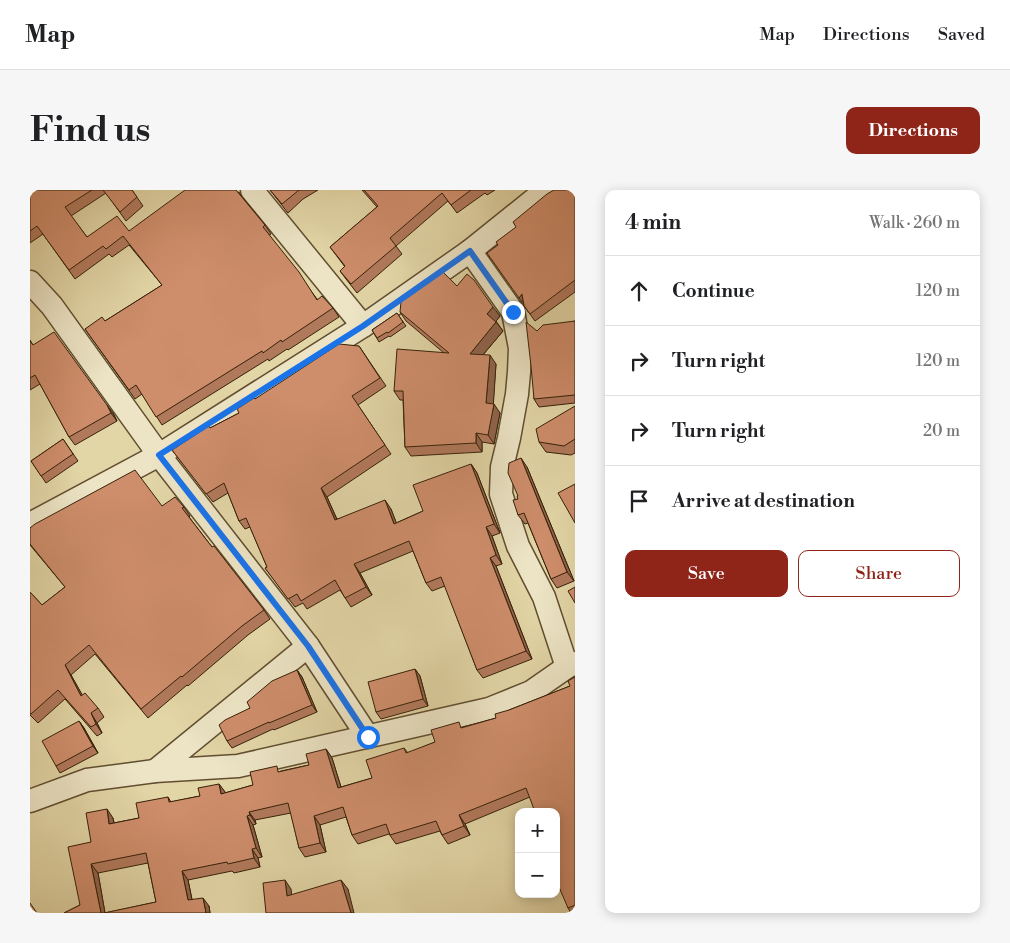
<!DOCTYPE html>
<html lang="en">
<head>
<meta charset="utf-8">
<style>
	:root { --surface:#fff; --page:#f6f6f6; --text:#202124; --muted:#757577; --line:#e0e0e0; --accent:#8f2418 }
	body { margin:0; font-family:"Libre Bodoni",serif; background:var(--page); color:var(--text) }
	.controls { position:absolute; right:15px; bottom:15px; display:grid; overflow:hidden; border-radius:10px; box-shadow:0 2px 12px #0003 }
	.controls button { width:45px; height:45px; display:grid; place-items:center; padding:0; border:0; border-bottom:1px solid var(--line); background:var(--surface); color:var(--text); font:25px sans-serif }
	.stop { position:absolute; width:15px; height:15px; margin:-11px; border:4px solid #1a73e8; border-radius:50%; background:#fff }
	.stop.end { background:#1a73e8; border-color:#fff; box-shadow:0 1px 5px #0008 }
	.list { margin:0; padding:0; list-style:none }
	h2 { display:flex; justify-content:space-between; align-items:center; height:65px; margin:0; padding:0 20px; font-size:21px }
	h2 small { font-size:16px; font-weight:400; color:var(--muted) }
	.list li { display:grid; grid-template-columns:32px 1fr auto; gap:15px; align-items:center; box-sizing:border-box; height:70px; padding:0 20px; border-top:1px solid var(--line) }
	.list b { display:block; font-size:19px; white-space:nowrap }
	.list em { font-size:16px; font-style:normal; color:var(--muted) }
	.actions { display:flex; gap:10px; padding:15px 20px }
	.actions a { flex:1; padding:11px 0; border:1px solid var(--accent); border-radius:10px; text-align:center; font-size:18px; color:var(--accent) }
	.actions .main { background:var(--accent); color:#fff }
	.icon { flex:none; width:28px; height:28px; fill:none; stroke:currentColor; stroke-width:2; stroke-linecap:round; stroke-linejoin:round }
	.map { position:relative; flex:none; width:545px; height:723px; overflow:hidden; border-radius:10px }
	header { display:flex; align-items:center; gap:30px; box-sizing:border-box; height:70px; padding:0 25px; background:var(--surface); border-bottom:1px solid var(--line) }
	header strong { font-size:24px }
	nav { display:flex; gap:28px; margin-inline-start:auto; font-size:18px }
	.intro { display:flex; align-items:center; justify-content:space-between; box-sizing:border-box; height:120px; padding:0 30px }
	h1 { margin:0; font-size:35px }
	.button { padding:12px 22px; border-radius:10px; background:var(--accent); color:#fff; font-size:18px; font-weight:700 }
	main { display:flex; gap:30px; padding:0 30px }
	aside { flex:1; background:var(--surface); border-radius:10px; box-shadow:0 2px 12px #0003 }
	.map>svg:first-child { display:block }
</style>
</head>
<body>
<header>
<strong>Map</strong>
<nav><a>Map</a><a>Directions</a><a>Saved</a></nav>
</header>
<div class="intro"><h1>Find us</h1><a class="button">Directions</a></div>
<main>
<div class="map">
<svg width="545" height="723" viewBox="0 0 545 723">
	<rect width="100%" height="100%" fill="#e2d5a6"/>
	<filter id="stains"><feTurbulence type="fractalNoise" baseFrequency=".004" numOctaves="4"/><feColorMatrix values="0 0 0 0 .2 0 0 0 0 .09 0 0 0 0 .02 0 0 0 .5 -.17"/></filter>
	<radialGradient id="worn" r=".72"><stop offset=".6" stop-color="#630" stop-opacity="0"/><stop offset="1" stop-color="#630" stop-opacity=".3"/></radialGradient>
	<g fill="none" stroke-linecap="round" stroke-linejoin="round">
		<g stroke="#614e30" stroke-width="25">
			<g id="minor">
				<polyline points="222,0 333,136"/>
				<polyline points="440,61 483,122 490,158 489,182 487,204 479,248 472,277 471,304 488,356 514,407 537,477"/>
				<polyline points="0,92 22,116 129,265 278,456 338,547"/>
				<polyline points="0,334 129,265 333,136 440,61 516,0"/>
				<polyline points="125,581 278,456"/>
				<polyline points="0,611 57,590 125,581 208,576 459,519 501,502 537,477 545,473"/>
			</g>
		</g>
		<use href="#minor" stroke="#ece4c5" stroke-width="22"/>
	</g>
	<g fill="#b1795c" stroke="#362109" fill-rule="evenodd">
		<polygon points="0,0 102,0 113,16 96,31 76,3 41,26 57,47 99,41 209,2 211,6 235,35 241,44 239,45 287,109 303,118 309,127 258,160 257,159 239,171 238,169 132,235 112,204 105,209 55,139 75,131 132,95 99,55 82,67 79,64 45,89 13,44 0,53"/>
		<polygon points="240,0 288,0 273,9 258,23"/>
		<polygon points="332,0 465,0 457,5 455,3 427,23 418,11 366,56 372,64 327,103 316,89 310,81 315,77 300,57 347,17"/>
		<polygon points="545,0 545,102 505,131 494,116"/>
		<polygon points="427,96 470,126 466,131 473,141 453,165 466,174 463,214 470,223 464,254 452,252 452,262 381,266 375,257 373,210 370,210 364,201 414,163 376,131 370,122"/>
		<polygon points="367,123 376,136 360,147 359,146 349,152 342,140"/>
		<polygon points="545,131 545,213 509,217 504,209 507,141"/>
		<polygon points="0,150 3,155 83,223 87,231 45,255 39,247 10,194 0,200"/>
		<polygon points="329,156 356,196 328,215 361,264 297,307 307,329 361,319 366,333 393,321 441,274 447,283 470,343 462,346 472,374 466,376 502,469 453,488 447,480 415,396 402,401 396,393 383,361 330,383 342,405 321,417 310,400 277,419 273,413 265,417 235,378 237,377 220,337 215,339 209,331 198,303 183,312 142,260 180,238 209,223 225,209"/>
		<polygon points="545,216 545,263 541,265 516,262 509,252"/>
		<polygon points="33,249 48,271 16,293 1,271"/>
		<polygon points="497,277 544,391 527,398 521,389 498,333 495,334 488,325 488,306"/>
		<polygon points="132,316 154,317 160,326 159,327 182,357 234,420 240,429 218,445 158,496 157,495 118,528 65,464 41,485 52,505 68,518 74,527 67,533 72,543 67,546 35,509 8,533 0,525 0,402 12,415 35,397 0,355 0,338"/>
		<polygon points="385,479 390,486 398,516 351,529 346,522"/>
		<polygon points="267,480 272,487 287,522 244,540 243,539 202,558 197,551 220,518"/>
		<path d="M 545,487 L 545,723 L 541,723 L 538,718 L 529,680 L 500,607 L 435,634 L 440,645 L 418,654 L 412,645 L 410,641 L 366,654 L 359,644 L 328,654 L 322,645 L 316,627 L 290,635 L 296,662 L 275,667 L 269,658 L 261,623 L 225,630 L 226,634 L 223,635 L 232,667 L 228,668 L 230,677 L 204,683 L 202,681 L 158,690 L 162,710 L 179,716 L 180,723 L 34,723 L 50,715 L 61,652 L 83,628 L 84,633 L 109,628 L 138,607 L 141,612 L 170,606 L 189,594 L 195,603 L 223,595 L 251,581 L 279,575 L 296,559 L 302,568 L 311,597 L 342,588 L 374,558 L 378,563 L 405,552 L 433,537 L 466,528 L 479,520 L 540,496 ZM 118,673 L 126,712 L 75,723 L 68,683 Z"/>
		<polygon points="49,531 54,538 68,563 30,583 26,576"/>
	</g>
	<g fill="#90634b" stroke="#362109">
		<polygon points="492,104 494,115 489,108"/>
		<polygon points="463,117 470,126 464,134 457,124"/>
		<polygon points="466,132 473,141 446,173 440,164"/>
		<polygon points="460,165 466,174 463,220 464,214 470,223 464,254 458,245 456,213"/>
		<polygon points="77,215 83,223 87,231 81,223"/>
		<polygon points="446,243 452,252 452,262 446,253"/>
		<polygon points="491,268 497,277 544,391 537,382"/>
		<polygon points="441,274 447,283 470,343 464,334"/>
		<polygon points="291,298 297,307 311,339 305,330"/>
		<polygon points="355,310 361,319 370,342 364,334"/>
		<polygon points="456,337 462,346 472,374 466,365"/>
		<polygon points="460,368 466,376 502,469 496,461"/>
		<polygon points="324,374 330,383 342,405 336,397"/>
		<polygon points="35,475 41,485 58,515 51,506"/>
		<polygon points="385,479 390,486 398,516 393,509"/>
		<polygon points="267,480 272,487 287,522 282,515"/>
		<polygon points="61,523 67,533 72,543 66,534"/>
		<polygon points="49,531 54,538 68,563 63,556"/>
		<polygon points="296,559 302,568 314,607 308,598"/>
		<polygon points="189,594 196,603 191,604"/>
		<polygon points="77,619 83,628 86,643 79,634"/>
		<polygon points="219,622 225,630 226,634 220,625"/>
		<polygon points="429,625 435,634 440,645 434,636"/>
		<polygon points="217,626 223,635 232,667 226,658"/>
		<polygon points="284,626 290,635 296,662 290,653"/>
		<polygon points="222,659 228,668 230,677 224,668"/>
		<polygon points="61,674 68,683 75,723 71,723"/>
		<polygon points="152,681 158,690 164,719 158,710"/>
		<polygon points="255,690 261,699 263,715 257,706"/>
		<polygon points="311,690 318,699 324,723 321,723"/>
		<polygon points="173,708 179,716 180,723 176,723"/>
	</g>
	<g fill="#ce8d6b" stroke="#362109">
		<polygon points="0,0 62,0 35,17 57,47 87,26 99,41 155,0 206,0 235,35 233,37 269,82 287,110 292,106 303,118 252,152 251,150 233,163 232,161 126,227 106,195 99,200 55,139 72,127 75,131 132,95 93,46 76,59 73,56 39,80 7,36 0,41"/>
		<polygon points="73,0 102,0 107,7 90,22"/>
		<polygon points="240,0 269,0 252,14"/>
		<polygon points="334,0 441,0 421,15 412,3 360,48 366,56 321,94 310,81 315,76 300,57 348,16"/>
		<polygon points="524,0 545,0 545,90 500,124 494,116 492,104 489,108 457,63 468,55 466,52 486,37 483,32 517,4"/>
		<polygon points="413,82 427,96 437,84 444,90 463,117 457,124 466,132 440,164 460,165 456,213 464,214 458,245 446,243 446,253 375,257 373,201 364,201 367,159 419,163 370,122 371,112"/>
		<polygon points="367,123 373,132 358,143 357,142 347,148 342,140"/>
		<polygon points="545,131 545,205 504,209 501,176 496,132 507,141 513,135"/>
		<polygon points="24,142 77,215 81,223 39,247 5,185 0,188 0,151 3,155"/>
		<polygon points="309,154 329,156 350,188 322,206 355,255 291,298 305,330 355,310 364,334 393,321 383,295 441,274 464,334 456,337 466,365 460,368 496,461 447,480 411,387 396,393 379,351 324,374 336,397 315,408 305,390 271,411 267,404 258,409 235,378 237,377 216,328 209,331 194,293 176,304 142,260 179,236 180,238 209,223 207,219 224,208 225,209"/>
		<polygon points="545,216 545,249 534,256 509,252 506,239"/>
		<polygon points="33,249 43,264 11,286 1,271"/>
		<polygon points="491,268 537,382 521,389 494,323 488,325 483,310 488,309 487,306 488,306 478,283 479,273"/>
		<polygon points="105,280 132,316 145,307 154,317 152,318 182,357 184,356 234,420 212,436 152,487 151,486 111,519 59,455 35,475 51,506 55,503 68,518 61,523 66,534 61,537 28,500 1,524 0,523 0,402 12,415 35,397 0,354 0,338 5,334"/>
		<polygon points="545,294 545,333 528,303"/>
		<polygon points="545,397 545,413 538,401"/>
		<polygon points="385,479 393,509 346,522 338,492"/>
		<polygon points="267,480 282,515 239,533 239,532 197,551 189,535 195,530 220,518 217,512 242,491"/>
		<polygon points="545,487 545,715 538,718 526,690 526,680 529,680 526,674 526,622 505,622 496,598 429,625 434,636 412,645 406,631 360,645 356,634 322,645 313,617 284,626 290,653 269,658 258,613 219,622 220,625 217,626 226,658 222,659 224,668 198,674 197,672 152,681 158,710 173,708 176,723 74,723 126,712 116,663 61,674 71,723 34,723 50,715 38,657 61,652 56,623 77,619 79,634 109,628 106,613 138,607 139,612 170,606 168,598 189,594 191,604 223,595 220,582 247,576 248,582 279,575 276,564 296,559 308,598 342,588 336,570 374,558 376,563 405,552 401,540 429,532 431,538 466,528 465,524 479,520 540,496 538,491"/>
		<polygon points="49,531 63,556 26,576 12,551"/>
		<polygon points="255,690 257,706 311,690 321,723 236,723 233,693"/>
		<polygon points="0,713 7,723 0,723"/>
	</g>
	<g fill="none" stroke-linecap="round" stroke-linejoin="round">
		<polyline stroke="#1a73e8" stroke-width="6" points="338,547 278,456 129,265 333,136 440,61 483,122"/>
	</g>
	<rect width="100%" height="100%" filter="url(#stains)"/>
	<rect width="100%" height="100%" fill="url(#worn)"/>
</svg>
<div class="controls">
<button>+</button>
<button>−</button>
</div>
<div class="stop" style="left:338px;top:547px"></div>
<div class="stop end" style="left:483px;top:122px"></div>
</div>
<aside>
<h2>4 min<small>Walk · 260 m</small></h2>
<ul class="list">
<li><svg class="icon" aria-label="ahead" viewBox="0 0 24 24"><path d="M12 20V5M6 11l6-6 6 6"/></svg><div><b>Continue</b></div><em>120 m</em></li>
<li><svg class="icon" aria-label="right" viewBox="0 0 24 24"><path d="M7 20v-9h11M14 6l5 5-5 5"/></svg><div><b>Turn right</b></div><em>120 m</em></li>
<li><svg class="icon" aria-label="right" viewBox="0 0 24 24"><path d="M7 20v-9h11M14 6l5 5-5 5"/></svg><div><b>Turn right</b></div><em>20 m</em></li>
<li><svg class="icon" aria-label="arrive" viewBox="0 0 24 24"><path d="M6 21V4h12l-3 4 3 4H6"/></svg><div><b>Arrive at destination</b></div></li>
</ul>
<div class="actions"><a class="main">Save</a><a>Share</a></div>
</aside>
</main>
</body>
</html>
